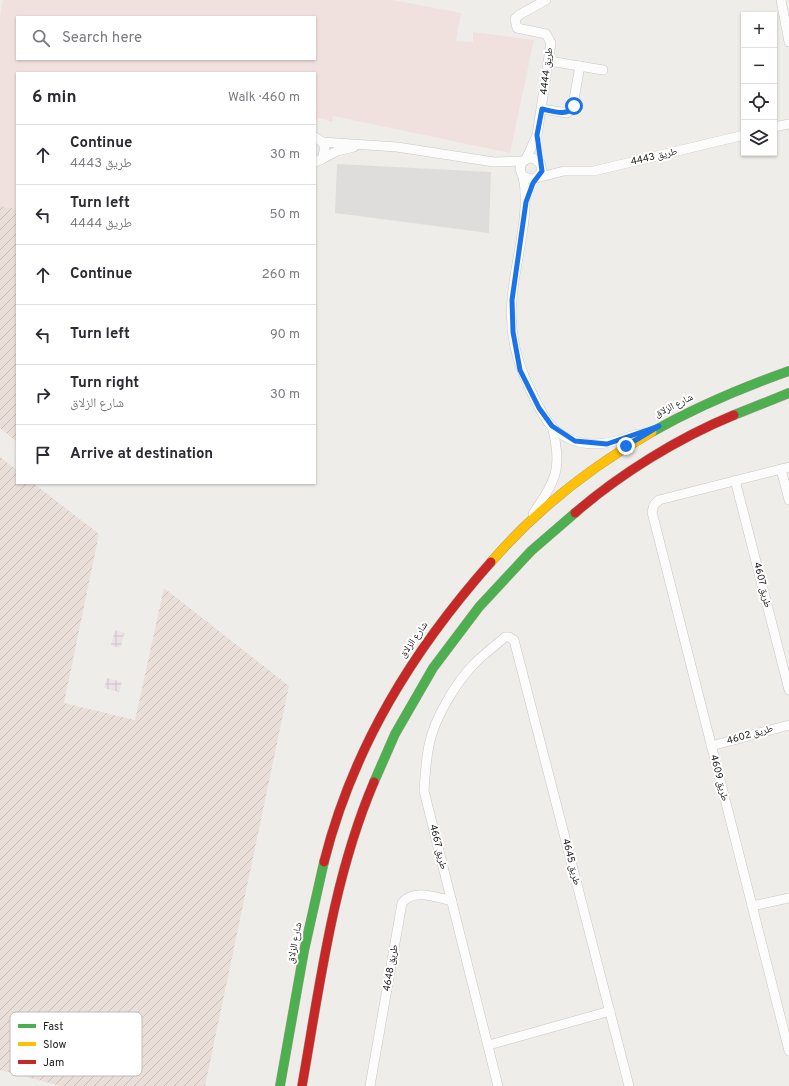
<!DOCTYPE html>
<html lang="en">
<head>
<meta charset="utf-8">
<style>
	:root { --surface:#fff; --page:#f2f2f3; --text:#2b2b33; --muted:#7c7c81; --line:#e1e1e2 }
	body { margin:0; font-family:Overpass,"Noto Naskh Arabic",sans-serif; background:var(--page); color:var(--text) }
	.controls { position:absolute; right:12px; top:12px; display:grid; overflow:hidden; border-radius:0px; box-shadow:0 1px 3px #0004 }
	.controls button { width:36px; height:36px; display:grid; place-items:center; padding:0; border:0; border-bottom:1px solid var(--line); background:var(--surface); color:var(--text); font:20px sans-serif }
	.stop { position:absolute; width:12px; height:12px; margin:-9px; border:3px solid #1a73e8; border-radius:50%; background:#fff }
	.stop.end { background:#1a73e8; border-color:#fff; box-shadow:0 1px 4px #0008 }
	.list { margin:0; padding:0; list-style:none }
	h2 { display:flex; justify-content:space-between; align-items:center; height:52px; margin:0; padding:0 16px; font-size:17px }
	h2 small { font-size:13px; font-weight:400; color:var(--muted) }
	.list li { display:grid; grid-template-columns:26px 1fr auto; gap:12px; align-items:center; box-sizing:border-box; height:60px; padding:0 16px; border-top:1px solid var(--line) }
	.list b { display:block; font-size:15px; white-space:nowrap }
	.list p { margin:0; font-size:13px; white-space:nowrap; color:var(--muted) }
	.list em { font-size:13px; font-style:normal; color:var(--muted) }
	.icon { flex:none; width:22px; height:22px; fill:none; stroke:currentColor; stroke-width:2; stroke-linecap:round; stroke-linejoin:round }
	.map { position:relative; flex:none; width:789px; height:1086px; overflow:hidden }
	.search { position:absolute; background:var(--surface); box-shadow:0 1px 3px #0004; left:16px; top:16px; width:300px; height:44px; display:flex; align-items:center; gap:10px; box-sizing:border-box; padding:0 14px; border-radius:0px; color:var(--muted); font-size:15px }
	.panel { position:absolute; background:var(--surface); box-shadow:0 1px 3px #0004; left:16px; top:72px; width:300px; height:412px; border-radius:0px }
	.map>svg:first-child { display:block }
</style>
</head>
<body>
<div class="map">
<svg width="789" height="1086" viewBox="0 0 789 1086">
	<defs>
		<pattern id="industrial-grid" width="8" height="8" patternUnits="userSpaceOnUse"><rect width="8" height="8" fill="#ede1e8"/><path d="M0 4h8M4 0v8" fill="none" stroke="#cbc1c7"/></pattern>
		<pattern id="military-furrows" width="10" height="10" patternUnits="userSpaceOnUse"><rect width="10" height="10" fill="#eaded9"/><path d="M-1 1l2-2M0 10L10 0M9 11l2-2" fill="none" stroke="#c8beba"/></pattern>
	</defs>
	<rect width="100%" height="100%" fill="#efedea"/>
	<polygon fill="#dedddb" points="337,164 491,172 489,233 335,213"/>
	<path fill="#f1e1de" fill-rule="evenodd" d="M 3,0 L 393,0 L 461,13 L 456,41 L 473,42 L 473,32 L 534,40 L 510,153 L 333,116 L 332,122 L 319,118 L 315,121 L 315,73 L 17,73 L 17,209 L 0,206 L 0,16 ZM 17,17 L 315,17 L 315,59 L 17,59 Z"/>
	<g fill="url(#industrial-grid)">
		<polygon points="115,630 124,633 121,647 115,647 111,645"/>
		<polygon points="107,678 122,682 119,692 104,688"/>
	</g>
	<g fill="url(#military-furrows)">
		<polygon points="0,206 17,209 17,442 0,428"/>
		<polygon points="0,457 17,470 17,483 33,483 99,534 64,703 135,720 164,588 289,686 205,1086 61,1086 0,1070"/>
	</g>
	<g fill="none" stroke-linecap="round" stroke-linejoin="round">
		<g stroke="#c8c7c6" stroke-width="10">
			<g id="street">
				<polyline points="781,0 789,42"/>
				<polyline points="549,61 603,70"/>
				<polyline points="542,109 567,113 572,110 580,66"/>
				<polyline points="774,127 789,124"/>
				<polyline points="315,137 322,142 325,148 322,159 315,162"/>
				<polyline points="322,142 397,147 494,162 524,161"/>
				<polyline points="322,159 337,151 354,147"/>
				<polyline points="526,159 537,135 551,43 546,34 517,28 515,19 519,15 546,0"/>
				<path d="M 523,176 C 531,214 515,260 512,299 C 509,330 516,360 529,387 C 536,401 542,416 552,427 C 577,451 608,446 637,434"/>
				<path d="M 537,177 L 542,171 L 540,163 L 533,158 C 522,158 517,167 523,176 L 532,179 L 564,171 L 594,171 L 744,135"/>
				<polyline points="789,467 659,500 654,505 652,512 789,1051"/>
				<polyline points="781,469 789,500"/>
				<polyline points="735,480 789,690"/>
				<path d="M 533,514 C 556,479 563,469 552,426"/>
				<polyline points="711,746 789,725"/>
				<polyline points="752,906 789,898"/>
				<polyline points="489,1045 610,1011"/>
				<path d="M 370,1086 L 402,903 C 414,888 435,897 452,901"/>
				<path d="M 498,1086 L 424,791 C 425,775 426,760 429,745 C 434,719 456,682 475,663 C 484,654 495,646 505,637 L 509,637 L 514,640 L 629,1086"/>
			</g>
		</g>
		<g stroke="#a69c85" stroke-width="10">
			<g id="fast">
				<polyline points="734,415 789,393"/>
				<path d="M 652,432 C 696,407 741,388 789,371"/>
				<polyline points="374,782 395,734 433,668 479,607 531,551 575,513"/>
				<polyline points="280,1086 304,951 324,862"/>
			</g>
		</g>
		<g stroke="#a69c85" stroke-width="10">
			<path id="slow" d="M 491,562 C 536,510 592,466 652,432"/>
		</g>
		<g stroke="#a69c85" stroke-width="10">
			<g id="jam">
				<path d="M 575,513 C 620,474 678,438 734,415"/>
				<path d="M 324,862 C 353,747 413,650 491,562"/>
				<path d="M 302,1086 C 320,984 333,878 374,782"/>
			</g>
		</g>
		<use href="#street" stroke="#fdfcfc" stroke-width="9"/>
		<use href="#fast" stroke="#4caf50" stroke-width="9"/>
		<use href="#slow" stroke="#ffc107" stroke-width="9"/>
		<use href="#jam" stroke="#c62828" stroke-width="9"/>
	</g>
	<g fill="none" stroke-linecap="round" stroke-linejoin="round">
		<path stroke="#1a73e8" stroke-width="5" d="M 574,106 C 568,117 552,111 542,109 L 537,135 L 542,171 L 533,183 L 526,202 L 512,300 L 513,332 L 520,370 L 539,408 L 552,426 L 575,441 L 607,444 L 659,426 L 626,446"/>
	</g>
	<g text-anchor="middle" dominant-baseline="central" stroke-width="4" stroke-linejoin="round" paint-order="stroke">
		<g font-size="10" fill="#212121" stroke="#fff">
			<text transform="translate(547 71) rotate(-83)">طريق 4444</text>
			<text transform="translate(654 157) rotate(-13)">طريق 4443</text>
			<text transform="translate(674 406) rotate(-26)">شارع الزلاق</text>
			<text transform="translate(762 585) rotate(76)">طريق 4607</text>
			<text transform="translate(414 640) rotate(-55)">شارع الزلاق</text>
			<text transform="translate(750 735) rotate(-16)">طريق 4602</text>
			<text transform="translate(719 778) rotate(76)">طريق 4609</text>
			<text transform="translate(438 847) rotate(76)">طريق 4667</text>
			<text transform="translate(571 862) rotate(76)">طريق 4645</text>
			<text transform="translate(295 943) rotate(-79)">شارع الزلاق</text>
			<text transform="translate(391 968) rotate(-80)">طريق 4648</text>
		</g>
	</g>
	<rect x="10" y="1012" width="132" height="64" rx="6" fill="#fff" stroke="#bcbcbc" stroke-width="1"/>
	<rect x="18" y="1024" width="18" height="4" fill="#4caf50"/>
	<rect x="18" y="1042" width="18" height="4" fill="#ffc107"/>
	<rect x="18" y="1060" width="18" height="4" fill="#c62828"/>
	<g font-size="11" fill="#212121">
		<text x="43" y="1030">Fast</text>
		<text x="43" y="1048">Slow</text>
		<text x="43" y="1066">Jam</text>
	</g>
</svg>
<div class="controls">
<button>+</button>
<button>−</button>
<button><svg class="icon" aria-label="locate" viewBox="0 0 24 24"><circle cx="12" cy="12" r="6"/><path d="M12 2v4M12 18v4M2 12h4M18 12h4"/></svg></button>
<button><svg class="icon" aria-label="layers" viewBox="0 0 24 24"><path d="M12 4l9 5-9 5-9-5zM3 14l9 5 9-5"/></svg></button>
</div>
<div class="stop" style="left:574px;top:106px"></div>
<div class="stop end" style="left:626px;top:446px"></div>
<div class="search"><svg class="icon" aria-label="search" viewBox="0 0 24 24"><circle cx="10" cy="10" r="6"/><path d="M15 15l6 6"/></svg>Search here</div>
<section class="panel">
<h2>6 min<small>Walk · 460 m</small></h2>
<ul class="list">
<li><svg class="icon" aria-label="ahead" viewBox="0 0 24 24"><path d="M12 20V5M6 11l6-6 6 6"/></svg><div><b>Continue</b><p>طريق 4443</p></div><em>30 m</em></li>
<li><svg class="icon" aria-label="left" viewBox="0 0 24 24"><path d="M17 20v-9H6M10 6l-5 5 5 5"/></svg><div><b>Turn left</b><p>طريق 4444</p></div><em>50 m</em></li>
<li><svg class="icon" aria-label="ahead" viewBox="0 0 24 24"><path d="M12 20V5M6 11l6-6 6 6"/></svg><div><b>Continue</b></div><em>260 m</em></li>
<li><svg class="icon" aria-label="left" viewBox="0 0 24 24"><path d="M17 20v-9H6M10 6l-5 5 5 5"/></svg><div><b>Turn left</b></div><em>90 m</em></li>
<li><svg class="icon" aria-label="right" viewBox="0 0 24 24"><path d="M7 20v-9h11M14 6l5 5-5 5"/></svg><div><b>Turn right</b><p>شارع الزلاق</p></div><em>30 m</em></li>
<li><svg class="icon" aria-label="arrive" viewBox="0 0 24 24"><path d="M6 21V4h12l-3 4 3 4H6"/></svg><div><b>Arrive at destination</b></div></li>
</ul>
</section>
</div>
</body>
</html>
